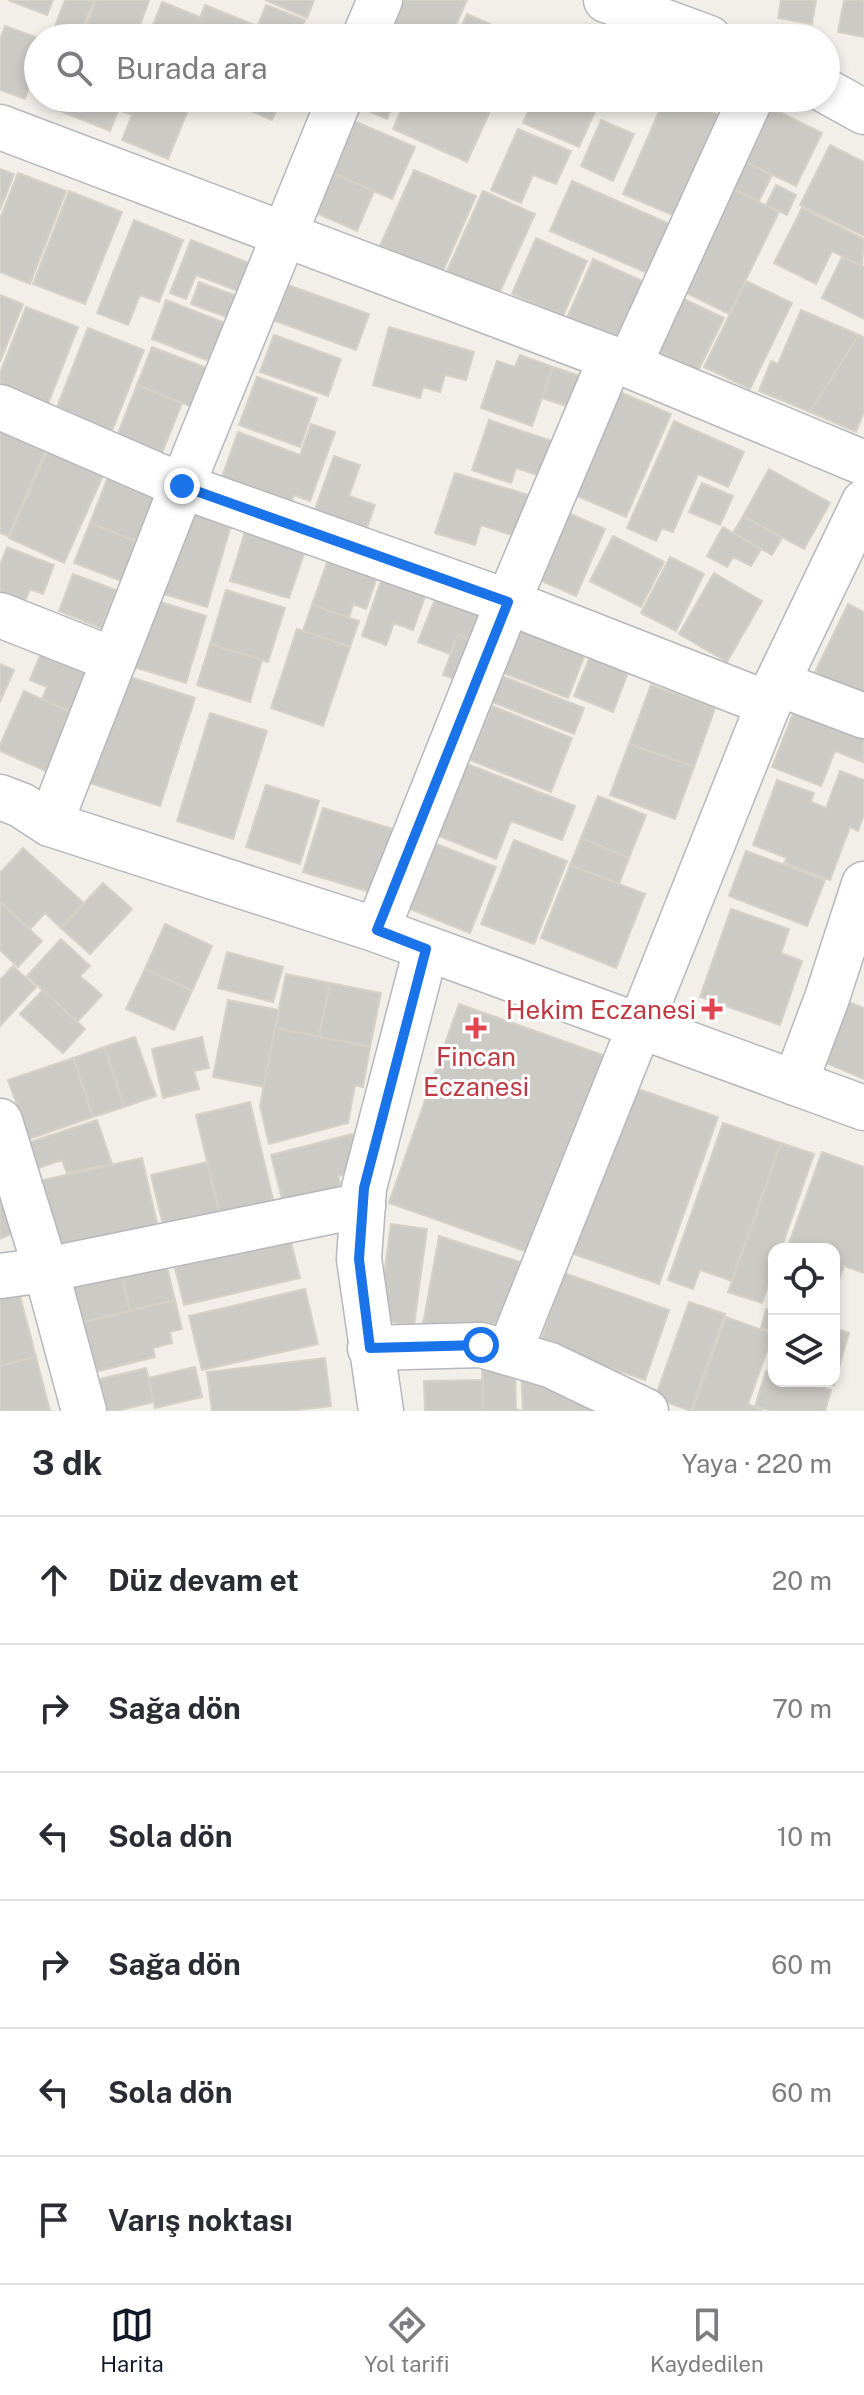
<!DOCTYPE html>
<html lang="tr">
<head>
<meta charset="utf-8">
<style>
	:root { --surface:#fff; --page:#f2f2f3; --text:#2b2b33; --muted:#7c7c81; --line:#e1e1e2; --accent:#111827 }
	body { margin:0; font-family:"Public Sans",sans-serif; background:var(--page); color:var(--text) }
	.controls { position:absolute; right:24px; bottom:24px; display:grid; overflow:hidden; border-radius:16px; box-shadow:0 4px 12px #0003 }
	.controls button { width:72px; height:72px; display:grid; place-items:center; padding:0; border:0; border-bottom:2px solid var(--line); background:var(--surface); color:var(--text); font:40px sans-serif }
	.stop { position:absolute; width:24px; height:24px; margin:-18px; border:6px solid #1a73e8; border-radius:50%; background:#fff }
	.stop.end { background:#1a73e8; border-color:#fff; box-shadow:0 2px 8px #0008 }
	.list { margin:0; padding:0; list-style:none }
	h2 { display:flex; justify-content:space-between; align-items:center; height:104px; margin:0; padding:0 32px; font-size:34px }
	h2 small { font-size:26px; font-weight:400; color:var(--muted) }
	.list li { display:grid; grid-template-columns:52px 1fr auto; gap:24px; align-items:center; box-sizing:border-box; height:128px; padding:0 32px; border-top:2px solid var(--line) }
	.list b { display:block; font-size:30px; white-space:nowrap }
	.list em { font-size:26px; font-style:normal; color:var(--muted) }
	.icon { flex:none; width:44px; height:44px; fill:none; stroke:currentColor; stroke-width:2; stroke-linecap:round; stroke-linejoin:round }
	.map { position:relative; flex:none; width:864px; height:1411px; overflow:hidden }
	.search { position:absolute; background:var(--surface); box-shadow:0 4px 12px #0003; left:24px; right:24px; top:24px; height:88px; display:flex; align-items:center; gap:20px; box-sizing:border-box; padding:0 28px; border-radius:44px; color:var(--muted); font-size:30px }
	.sheet { height:872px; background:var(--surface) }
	nav { display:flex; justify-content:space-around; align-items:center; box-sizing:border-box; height:112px; border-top:2px solid var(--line); background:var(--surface); font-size:22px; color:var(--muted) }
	nav a { display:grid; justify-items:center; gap:4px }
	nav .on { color:var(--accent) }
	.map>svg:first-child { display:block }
</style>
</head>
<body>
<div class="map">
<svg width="864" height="1411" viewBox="0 0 864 1411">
	<rect width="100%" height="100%" fill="#f1efe8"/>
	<g fill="#cccac5" stroke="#d6d1c6" stroke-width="2">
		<polygon points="8,0 53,0 47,15"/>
		<polygon points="65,0 94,0 80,35 55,26"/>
		<polygon points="96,0 147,0 149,1 138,30 122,24 118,35 87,24"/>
		<polygon points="265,0 314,0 307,18"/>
		<polygon points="392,0 467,0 450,38 419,38 382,22"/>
		<polygon points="781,0 816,0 812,24 778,18"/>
		<polygon points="844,0 864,0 864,37 838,32"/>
		<polygon points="162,2 200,17 192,38 177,38 169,34 167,38 148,38"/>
		<polygon points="205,5 257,26 253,38 192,37"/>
		<polygon points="266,5 305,20 297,38 253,38"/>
		<polygon points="467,14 522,38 456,38"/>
		<polygon points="5,26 38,38 38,83 31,80 25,99 0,90 0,40"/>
		<polygon points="59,98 123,98 110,131 55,109"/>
		<polygon points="124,98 193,98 168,159 122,140 132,115 119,110"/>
		<polygon points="221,98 282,98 272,120"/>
		<polygon points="360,98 396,98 387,119 357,106"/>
		<polygon points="414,98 496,98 467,162 393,129 403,106 409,109"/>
		<polygon points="534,98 601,98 579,147 523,123"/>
		<polygon points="665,98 680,98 736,123 675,216 623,194"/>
		<polygon points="767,106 822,133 796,186 741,160"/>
		<polygon points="347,118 415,147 392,199 325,170"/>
		<polygon points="601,120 634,134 613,181 581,166"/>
		<polygon points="518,129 571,151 556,184 533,175 521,203 491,190"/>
		<polygon points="830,145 864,162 864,236 800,205"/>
		<polygon points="741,160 772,175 759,201 727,186"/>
		<polygon points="0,169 14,174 0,210"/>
		<polygon points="325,170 374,191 357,231 307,209"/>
		<polygon points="414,170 476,196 442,273 380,246"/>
		<polygon points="18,173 66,191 30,284 0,272 0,219"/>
		<polygon points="572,181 681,229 659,278 550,231"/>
		<polygon points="721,183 779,212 729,314 672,286"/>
		<polygon points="776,185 796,195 787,215 766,205"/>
		<polygon points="69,191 122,212 85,304 33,284"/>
		<polygon points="483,191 535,214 498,296 446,273"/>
		<polygon points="802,208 864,239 862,266 832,251 816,284 774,263"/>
		<polygon points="134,220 183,240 159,302 140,295 128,325 97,313"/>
		<polygon points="536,238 587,261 563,316 512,294"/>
		<polygon points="191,240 249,263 238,291 196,275 186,299 170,293"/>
		<polygon points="842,257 864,267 864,319 822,298"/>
		<polygon points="593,259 649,284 622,344 566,320"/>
		<polygon points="746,281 792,303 750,389 704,367"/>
		<polygon points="199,282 237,296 229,318 191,304"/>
		<polygon points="288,285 369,314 356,350 275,321"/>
		<polygon points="667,291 724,318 698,371 641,343"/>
		<polygon points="0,295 23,304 0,362"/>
		<polygon points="166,300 228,324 214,363 152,339"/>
		<polygon points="26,307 78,327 48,404 0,385 0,373"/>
		<polygon points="801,310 859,335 810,412 759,391 771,361 778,364"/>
		<polygon points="389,327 474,352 466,380 445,375 440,392 423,387 420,398 373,385"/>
		<polygon points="88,328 144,350 110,436 54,415"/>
		<polygon points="274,335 341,359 328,396 260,372"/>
		<polygon points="859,335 864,337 864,412 856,432 810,412"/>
		<polygon points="152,347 207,368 192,407 137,385"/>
		<polygon points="520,355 553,367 532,426 481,408 497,361 515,367"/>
		<polygon points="553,367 586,378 575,409 542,398"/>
		<polygon points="257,377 317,398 300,447 239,425"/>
		<polygon points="137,385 182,403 162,453 117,436"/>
		<polygon points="613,389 671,414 626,517 568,492"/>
		<polygon points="489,420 561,444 541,476 516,468 511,483 472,470"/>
		<polygon points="674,421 744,452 728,487 698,474 673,532 662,528 656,541 627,528"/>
		<polygon points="311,424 335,432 310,501 294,495 287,513 218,488 238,432 300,455"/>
		<polygon points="0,428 47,448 8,536 0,533"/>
		<polygon points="49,447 105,471 64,563 9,538"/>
		<polygon points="334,456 360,465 349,496 375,505 364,536 312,518"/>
		<polygon points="769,469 830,503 804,549 743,516"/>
		<polygon points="455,473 535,497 521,538 481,525 475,545 435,533"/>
		<polygon points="108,477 158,496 140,543 90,523"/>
		<polygon points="702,483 733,496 720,525 689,512"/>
		<polygon points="189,509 232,522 207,607 164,594"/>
		<polygon points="566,512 605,529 576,596 537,579"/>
		<polygon points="743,516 782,538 772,555 733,533"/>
		<polygon points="90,523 140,543 124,582 74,563"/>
		<polygon points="723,527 761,549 751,566 733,557 727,567 707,556"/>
		<polygon points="245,532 305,551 289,598 230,581"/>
		<polygon points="613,536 664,562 641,607 590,581"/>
		<polygon points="7,547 54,565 43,594 30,589 20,613 0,606 0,565"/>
		<polygon points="670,557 704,574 676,631 641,613"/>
		<polygon points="328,560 377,577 366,609 353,604 349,618 312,605"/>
		<polygon points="714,573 762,601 727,662 679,634"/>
		<polygon points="73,574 116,590 101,628 59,611"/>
		<polygon points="383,575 427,591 413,630 394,623 386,645 362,636"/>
		<polygon points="226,590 285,608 268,662 210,644"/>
		<polygon points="438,592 489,611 477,642 458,635 450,654 418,642"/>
		<polygon points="154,600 206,616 186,683 134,667"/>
		<polygon points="848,604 864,612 864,695 815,672"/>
		<polygon points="312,605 359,621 350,647 303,631"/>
		<polygon points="520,623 587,649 568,698 501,672"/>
		<polygon points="297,629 350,647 323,726 271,708"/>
		<polygon points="458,635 480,644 465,683 443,675"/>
		<polygon points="210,644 262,660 250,702 197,685"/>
		<polygon points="592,652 630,667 613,712 574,696"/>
		<polygon points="41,653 91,676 74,714 42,700 47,687 30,680"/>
		<polygon points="0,664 14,670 0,702"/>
		<polygon points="124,675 195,698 160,806 90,783"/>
		<polygon points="502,676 584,708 574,734 492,702"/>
		<polygon points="651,685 715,708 694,767 629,744"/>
		<polygon points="24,691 74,714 48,772 0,751 0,745"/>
		<polygon points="492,706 572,738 551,792 470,760"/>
		<polygon points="795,709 864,736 863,762 835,751 821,786 772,767"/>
		<polygon points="210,713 267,731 233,839 177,821"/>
		<polygon points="629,744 694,767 675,819 610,795"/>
		<polygon points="462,762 575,806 562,840 511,821 496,859 434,834"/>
		<polygon points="840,771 864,780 864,814 858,831 850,827 830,880 784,863 787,858 753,845 777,780 814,793 811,802 826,808"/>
		<polygon points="266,785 319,801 300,864 246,847"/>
		<polygon points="598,796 646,815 629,858 581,838"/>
		<polygon points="323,808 403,832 383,896 303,872"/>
		<polygon points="581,838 629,858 619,884 570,865"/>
		<polygon points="514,840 567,861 534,944 481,924"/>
		<polygon points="431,842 496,867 470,933 405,907"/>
		<polygon points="23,848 84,903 61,928 45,913 30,929 0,902 0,873"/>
		<polygon points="746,851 825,880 807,926 729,896"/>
		<polygon points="570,865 645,894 616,968 541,938"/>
		<polygon points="103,883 132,909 90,954 61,928"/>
		<polygon points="0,902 42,941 18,967 0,950"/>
		<polygon points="731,909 789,929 781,953 802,961 780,1025 700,997"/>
		<polygon points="165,924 212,946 192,991 145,969"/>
		<polygon points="61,939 90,966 80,976 102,995 77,1022 27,976"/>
		<polygon points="227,952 283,967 273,1002 218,988"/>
		<polygon points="13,966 36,987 0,1026 0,980"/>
		<polygon points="145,969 192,991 174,1030 126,1009"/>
		<polygon points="286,974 330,983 319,1037 275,1028"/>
		<polygon points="330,983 381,993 370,1047 319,1037"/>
		<polygon points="43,990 85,1029 63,1053 20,1014"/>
		<polygon points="839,998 864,1008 864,1079 814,1058"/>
		<polygon points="228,1000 279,1010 264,1087 213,1077"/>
		<polygon points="459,1004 606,1056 536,1255 389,1203"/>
		<polygon points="275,1028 370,1047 363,1087 355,1085 348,1123 269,1144 260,1106"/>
		<polygon points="135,1037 156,1096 124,1107 104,1047"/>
		<polygon points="202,1037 209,1068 194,1071 199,1089 163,1098 152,1049"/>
		<polygon points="104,1047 124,1107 93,1117 73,1058"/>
		<polygon points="73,1058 93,1117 29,1139 8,1080"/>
		<polygon points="624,1084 718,1117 659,1284 565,1251"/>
		<polygon points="250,1102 275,1208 221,1220 196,1115"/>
		<polygon points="97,1120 112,1164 67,1173 62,1160 36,1169 27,1143"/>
		<polygon points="723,1123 781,1143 732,1281 700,1270 693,1289 668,1280"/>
		<polygon points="352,1134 361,1171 338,1176 345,1201 286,1215 271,1155"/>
		<polygon points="781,1143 814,1154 781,1249 774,1249 774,1269 762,1303 728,1292"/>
		<polygon points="822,1152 864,1167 864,1273 844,1266 834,1295 834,1249 787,1249"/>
		<polygon points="142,1158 160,1236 56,1259 39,1181"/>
		<polygon points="207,1162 221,1220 165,1233 151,1175"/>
		<polygon points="0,1184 26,1227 0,1239"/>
		<polygon points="286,1223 300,1278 184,1305 171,1251"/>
		<polygon points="391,1224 427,1229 414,1325 378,1320"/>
		<polygon points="439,1236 520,1262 505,1324 423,1324"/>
		<polygon points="164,1255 175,1300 130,1311 119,1266"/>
		<polygon points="119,1266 130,1311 76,1324 65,1279"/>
		<polygon points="564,1273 669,1310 645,1380 540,1344"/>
		<polygon points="305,1289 318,1344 202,1370 189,1316"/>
		<polygon points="19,1292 36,1357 0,1366 0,1297"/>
		<polygon points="175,1300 182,1329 170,1332 172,1343 153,1348 155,1357 87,1374 76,1324"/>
		<polygon points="689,1302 725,1314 691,1411 655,1398"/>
		<polygon points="766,1309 774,1312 774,1331 761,1328"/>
		<polygon points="726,1317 773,1334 748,1404 763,1411 692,1411"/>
		<polygon points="834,1328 849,1333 834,1385 819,1381 834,1381"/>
		<polygon points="36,1357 50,1411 0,1411 0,1366"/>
		<polygon points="325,1358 331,1406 288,1411 212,1411 207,1372"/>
		<polygon points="515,1364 516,1409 523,1411 483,1411 482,1365"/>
		<polygon points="195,1367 202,1397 155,1408 148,1378"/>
		<polygon points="146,1368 154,1402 116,1411 99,1411 92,1381"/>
		<polygon points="521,1370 606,1411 523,1411"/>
		<polygon points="766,1371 774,1373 774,1381 801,1381 831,1390 825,1411 772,1411 755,1406"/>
		<polygon points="483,1380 483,1411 425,1411 424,1381"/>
	</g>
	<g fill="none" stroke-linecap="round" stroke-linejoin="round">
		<g stroke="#b5b8bc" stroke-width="47">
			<g id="minor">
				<polyline points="606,0 709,38"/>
				<polyline points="364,38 380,0"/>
				<polyline points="826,91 864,112"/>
				<polyline points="0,127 611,358 864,463"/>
				<polyline points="629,365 751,98"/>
				<polyline points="0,407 182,486 508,602 769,704"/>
				<polyline points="0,615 114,660"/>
				<polyline points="777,683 864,716"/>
				<polyline points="0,797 21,805 50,824 377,930 864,1108"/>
				<polyline points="50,824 182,486 340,98"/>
				<polyline points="377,930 508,602 611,358"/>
				<polyline points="795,1083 827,998 864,884"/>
				<polyline points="0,1121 46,1270 84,1411"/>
				<polyline points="0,1276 46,1270 363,1205"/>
				<polyline points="370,1348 481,1345 550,1365 646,1411"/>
				<polyline points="509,1353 777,683 864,502"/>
				<polyline points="381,1411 359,1259 364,1188 426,949"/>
			</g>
		</g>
		<use href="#minor" stroke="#fff" stroke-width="44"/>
	</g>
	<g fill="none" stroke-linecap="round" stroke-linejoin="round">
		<polyline stroke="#1a73e8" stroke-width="10" points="182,486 508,602 377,930 426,949 364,1188 359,1259 370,1348 481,1345"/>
	</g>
	<g fill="#e0444e" stroke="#fff" stroke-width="3">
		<path d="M708 997h8v8h8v8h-8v8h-8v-8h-8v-8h8z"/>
		<path d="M472 1016h8v8h8v8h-8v8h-8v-8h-8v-8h8z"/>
	</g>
	<g text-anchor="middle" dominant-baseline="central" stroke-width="6" stroke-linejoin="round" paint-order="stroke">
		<g font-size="26" fill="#be3a42" stroke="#fff" text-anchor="end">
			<text x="696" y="1009">Hekim Eczanesi</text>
			<text x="476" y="1056" text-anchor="middle">Fincan<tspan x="476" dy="30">Eczanesi</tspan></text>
		</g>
	</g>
</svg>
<div class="controls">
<button><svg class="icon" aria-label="locate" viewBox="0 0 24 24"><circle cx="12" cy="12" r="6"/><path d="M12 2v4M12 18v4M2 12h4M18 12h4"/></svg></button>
<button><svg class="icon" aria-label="layers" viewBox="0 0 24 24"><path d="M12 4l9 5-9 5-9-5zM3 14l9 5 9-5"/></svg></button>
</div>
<div class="stop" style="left:481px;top:1345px"></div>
<div class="stop end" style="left:182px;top:486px"></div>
<div class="search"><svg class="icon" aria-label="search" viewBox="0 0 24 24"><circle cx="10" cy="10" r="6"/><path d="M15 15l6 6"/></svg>Burada ara</div>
</div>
<section class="sheet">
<h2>3 dk<small>Yaya · 220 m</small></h2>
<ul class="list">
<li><svg class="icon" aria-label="ahead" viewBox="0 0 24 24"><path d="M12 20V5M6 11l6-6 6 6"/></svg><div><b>Düz devam et</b></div><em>20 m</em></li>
<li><svg class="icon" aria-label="right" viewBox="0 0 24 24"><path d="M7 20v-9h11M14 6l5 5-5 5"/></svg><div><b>Sağa dön</b></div><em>70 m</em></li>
<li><svg class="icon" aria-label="left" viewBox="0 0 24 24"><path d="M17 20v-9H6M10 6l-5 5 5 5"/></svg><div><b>Sola dön</b></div><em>10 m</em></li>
<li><svg class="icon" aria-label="right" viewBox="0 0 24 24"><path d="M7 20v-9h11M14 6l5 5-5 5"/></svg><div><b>Sağa dön</b></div><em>60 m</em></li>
<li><svg class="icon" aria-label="left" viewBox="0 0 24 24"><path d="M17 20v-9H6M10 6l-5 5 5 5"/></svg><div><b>Sola dön</b></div><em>60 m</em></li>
<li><svg class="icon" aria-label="arrive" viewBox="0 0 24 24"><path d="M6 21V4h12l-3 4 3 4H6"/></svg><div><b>Varış noktası</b></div></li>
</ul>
</section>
<nav>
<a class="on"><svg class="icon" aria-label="map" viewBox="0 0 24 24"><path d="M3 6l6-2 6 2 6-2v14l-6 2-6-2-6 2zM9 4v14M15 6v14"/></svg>Harita</a>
<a><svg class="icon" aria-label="directions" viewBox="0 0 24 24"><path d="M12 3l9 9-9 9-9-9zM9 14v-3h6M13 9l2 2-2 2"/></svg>Yol tarifi</a>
<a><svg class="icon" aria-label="saved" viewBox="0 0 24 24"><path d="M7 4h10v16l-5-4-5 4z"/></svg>Kaydedilen</a>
</nav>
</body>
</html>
